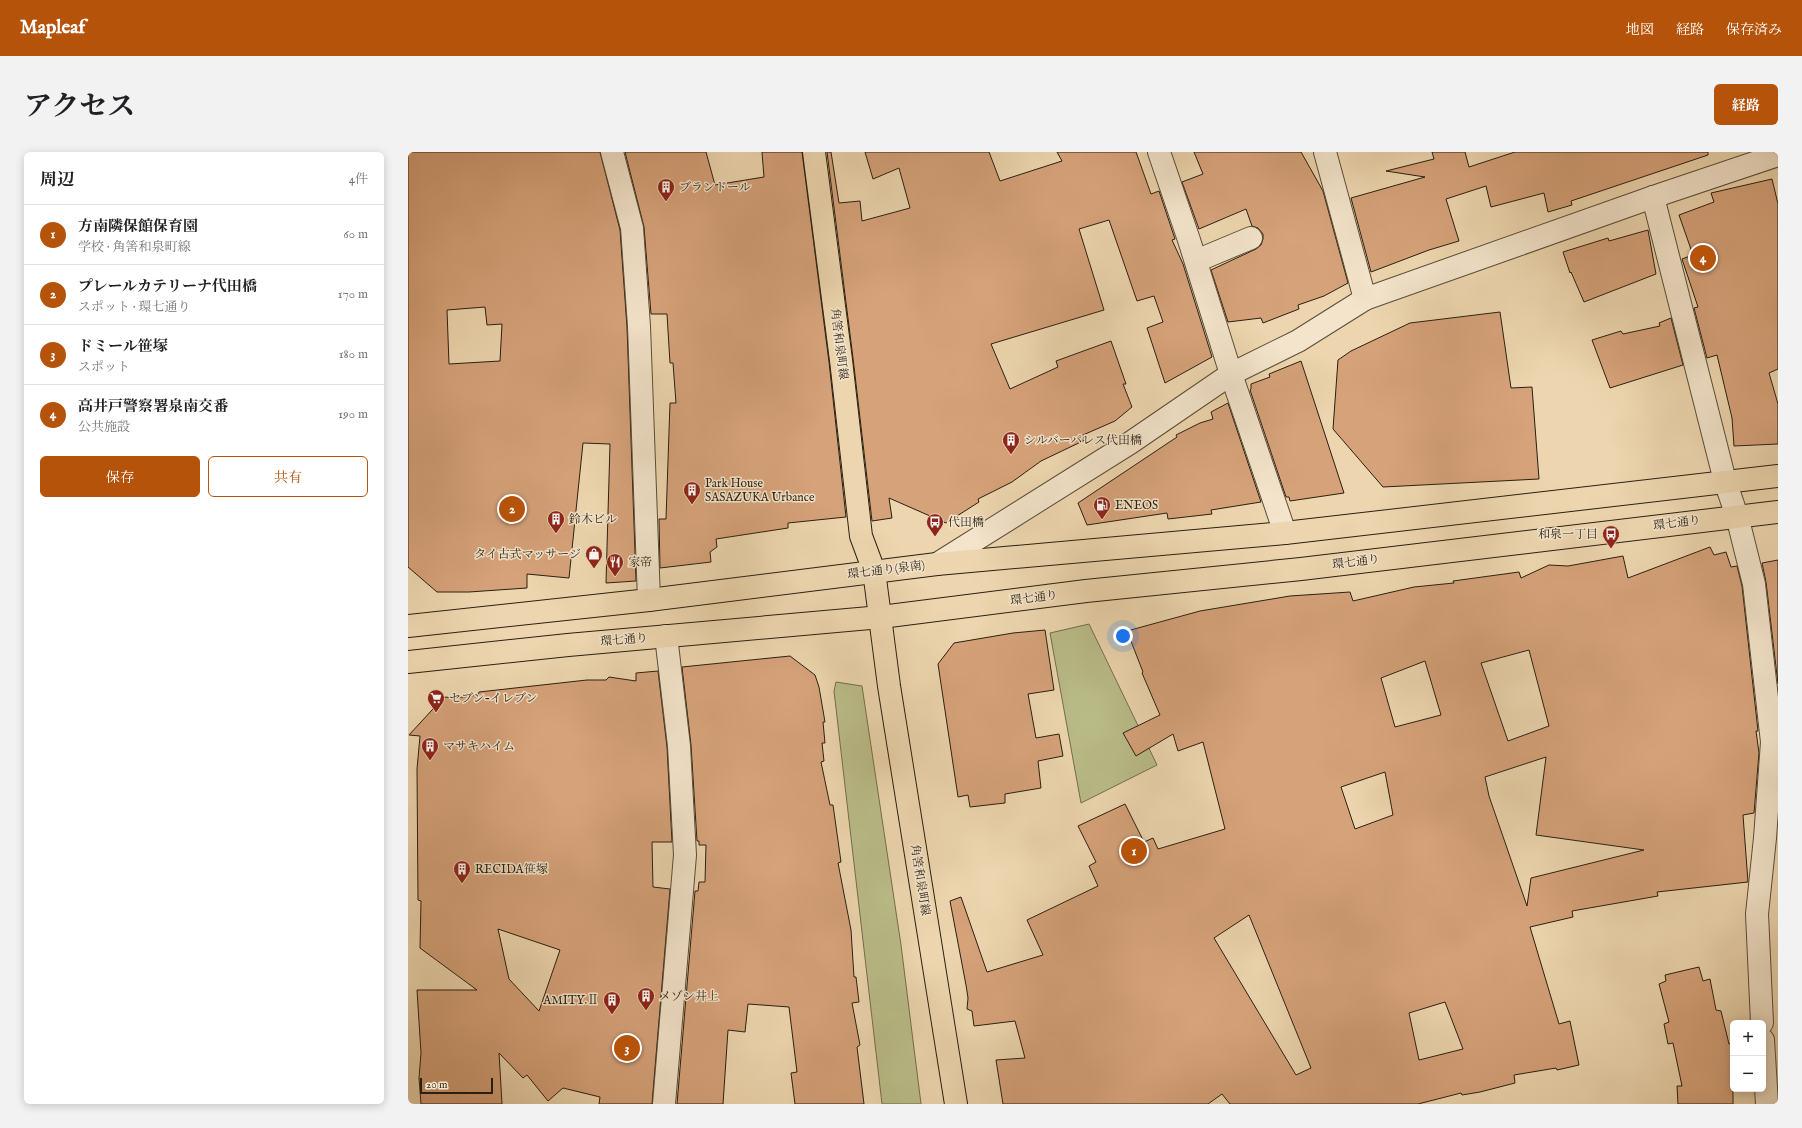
<!DOCTYPE html>
<html lang="ja">
<head>
<meta charset="utf-8">
<style>
	:root { --surface:#fff; --page:#f2f2f2; --text:#202124; --muted:#757577; --line:#e0e0e0; --accent:#b45309 }
	body { margin:0; font-family:"IM FELL English","Noto Serif JP",serif; background:var(--page); color:var(--text) }
	.controls { position:absolute; right:12px; bottom:12px; display:grid; overflow:hidden; border-radius:6px; box-shadow:0 2px 10px #0003 }
	.controls button { width:36px; height:36px; display:grid; place-items:center; padding:0; border:0; border-bottom:1px solid var(--line); background:var(--surface); color:var(--text); font:20px sans-serif }
	.scale { position:absolute; left:12px; bottom:10px; width:73px; box-sizing:border-box; padding-left:4px; border:2px solid #2a1f10; border-top:0; font-size:11px; line-height:14px; white-space:nowrap; color:#2a1f10; -webkit-text-stroke:3px #f3e4cb; paint-order:stroke }
	.you { position:absolute; left:715px; top:484px; width:14px; height:14px; margin:-10px; border:3px solid #fff; border-radius:50%; background:#1a73e8; box-shadow:0 0 0 6px #1a73e833 }
	.badge { display:grid; place-items:center; width:26px; height:26px; border-radius:50%; background:var(--accent); color:#fff; font-size:13px; font-weight:700 }
	.pin { position:absolute; translate:-50% -50%; border:2px solid #fff; box-shadow:0 1px 4px #0006 }
	.list { margin:0; padding:0; list-style:none }
	h2 { display:flex; justify-content:space-between; align-items:center; height:52px; margin:0; padding:0 16px; font-size:17px }
	h2 small { font-size:13px; font-weight:400; color:var(--muted) }
	.list li { display:grid; grid-template-columns:26px 1fr auto; gap:12px; align-items:center; box-sizing:border-box; height:60px; padding:0 16px; border-top:1px solid var(--line) }
	.list b { display:block; font-size:15px; white-space:nowrap }
	.list p { margin:0; font-size:13px; white-space:nowrap; color:var(--muted) }
	.list em { font-size:13px; font-style:normal; color:var(--muted) }
	.actions { display:flex; gap:8px; padding:12px 16px }
	.actions a { flex:1; padding:9px 0; border:1px solid var(--accent); border-radius:6px; text-align:center; font-size:14px; color:var(--accent) }
	.actions .main { background:var(--accent); color:#fff }
	.map { position:relative; flex:none; width:1370px; height:952px; overflow:hidden; border-radius:6px }
	header { display:flex; align-items:center; gap:24px; box-sizing:border-box; height:56px; padding:0 20px; background:var(--accent); color:#fff }
	header strong { font-size:19px }
	nav { display:flex; gap:22px; margin-inline-start:auto; font-size:14px }
	.intro { display:flex; align-items:center; justify-content:space-between; box-sizing:border-box; height:96px; padding:0 24px }
	h1 { margin:0; font-size:28px }
	.button { padding:10px 18px; border-radius:6px; background:var(--accent); color:#fff; font-size:14px; font-weight:700 }
	main { display:flex; gap:24px; padding:0 24px }
	aside { flex:1; background:var(--surface); border-radius:6px; box-shadow:0 2px 10px #0003 }
	.map>svg:first-child { display:block }
</style>
</head>
<body>
<header>
<strong>Mapleaf</strong>
<nav><a>地図</a><a>経路</a><a>保存済み</a></nav>
</header>
<div class="intro"><h1>アクセス</h1><a class="button">経路</a></div>
<main>
<aside>
<h2>周辺<small>4件</small></h2>
<ul class="list">
<li><span class="badge">1</span><div><b>方南隣保館保育園</b><p>学校 · 角筈和泉町線</p></div><em>60 m</em></li>
<li><span class="badge">2</span><div><b>プレールカテリーナ代田橋</b><p>スポット · 環七通り</p></div><em>170 m</em></li>
<li><span class="badge">3</span><div><b>ドミール笹塚</b><p>スポット</p></div><em>180 m</em></li>
<li><span class="badge">4</span><div><b>高井戸警察署泉南交番</b><p>公共施設</p></div><em>190 m</em></li>
</ul>
<div class="actions"><a class="main">保存</a><a>共有</a></div>
</aside>
<div class="map">
<svg width="1370" height="952" viewBox="0 0 1370 952">
	<rect width="100%" height="100%" fill="#edd6af"/>
	<filter id="stains"><feTurbulence type="fractalNoise" baseFrequency=".005" numOctaves="4"/><feColorMatrix values="0 0 0 0 .2 0 0 0 0 .09 0 0 0 0 .02 0 0 0 .5 -.17"/></filter>
	<radialGradient id="worn" r=".72"><stop offset=".6" stop-color="#630" stop-opacity="0"/><stop offset="1" stop-color="#630" stop-opacity=".3"/></radialGradient>
	<g fill="#babd89" stroke="#726e4c">
		<polygon points="681,472 749,613 673,651 642,481"/>
		<polygon points="428,530 454,534 493,793 513,952 474,952 426,539"/>
	</g>
	<g fill="#d6a27a" stroke="#2a1f10" fill-rule="evenodd">
		<path d="M 0,0 L 192,0 L 212,78 L 219,175 L 228,429 L 198,431 L 202,292 L 175,291 L 161,426 L 119,422 L 119,436 L 61,440 L 29,440 L 0,415 ZM 77,155 L 79,173 L 94,172 L 92,209 L 41,212 L 39,158 Z"/>
		<polygon points="217,0 298,0 307,33 356,25 354,0 394,0 421,210 438,365 380,371 380,376 308,387 309,395 302,400 303,410 252,416 251,367 258,367 262,251 268,251 265,211 262,211 259,162 243,162 236,75"/>
		<polygon points="419,0 423,0 431,51 452,49 454,69 502,56 491,16 465,27 457,0 581,0 592,29 654,9 649,0 728,0 743,42 751,39 767,87 764,88 775,112 804,205 757,231 739,176 755,170 746,144 729,149 701,68 671,77 696,158 583,192 602,237 650,215 648,209 703,189 718,232 715,232 724,255 707,269 675,283 677,288 633,309 604,330 570,347 571,350 538,371 481,346 484,366 464,369 445,206"/>
		<polygon points="786,0 893,0 915,39 940,131 916,144 890,153 891,157 855,171 853,166 820,170 803,118 848,97 853,93 855,87 855,82 850,76 844,74 838,57 791,77 774,30 795,22"/>
		<polygon points="1024,0 1057,0 1061,15 1107,0 1300,0 1300,3 1163,49 1164,53 1140,60 1136,41 1083,55 1078,34 1038,47 1051,89 1021,98 963,120 943,46 1017,25 978,19 1026,7"/>
		<polygon points="1364,27 1370,52 1370,217 1361,221 1370,252 1370,292 1326,294 1324,266 1309,203 1299,206 1286,156 1290,155 1274,107 1285,103 1271,63 1306,50 1303,41"/>
		<polygon points="1240,78 1248,122 1176,150 1163,120 1162,121 1155,100 1200,86 1201,89"/>
		<polygon points="1092,160 1103,236 1124,235 1131,327 975,335 925,277 930,208 943,199 1002,171"/>
		<polygon points="1263,166 1275,213 1202,236 1184,188 1213,179 1215,182 1252,174 1251,171"/>
		<polygon points="893,209 936,341 882,349 881,345 878,345 842,238 843,237 843,232 862,225 861,222"/>
		<polygon points="820,251 853,350 803,358 804,362 760,367 759,361 679,373 670,351 769,285 768,283 792,271 805,267 803,260"/>
		<path d="M 1302,395 L 1306,403 L 1318,400 L 1323,415 L 1329,414 L 1334,434 L 1350,579 L 1348,579 L 1351,601 L 1346,661 L 1335,663 L 1340,730 L 1249,740 L 1250,744 L 1164,759 L 1165,765 L 1122,775 L 1151,872 L 1162,869 L 1171,913 L 1149,918 L 1148,916 L 1106,923 L 1107,931 L 1072,940 L 1054,943 L 1053,941 L 1010,952 L 822,952 L 814,942 L 800,952 L 595,952 L 588,908 L 617,906 L 607,869 L 566,874 L 564,859 L 559,857 L 560,846 L 558,833 L 542,749 L 553,745 L 579,820 L 635,803 L 619,768 L 690,734 L 681,714 L 688,710 L 670,674 L 717,652 L 736,690 L 745,686 L 750,697 L 817,677 L 795,590 L 770,599 L 765,582 L 728,604 L 715,581 L 752,563 L 734,521 L 735,520 L 719,479 L 792,459 L 882,444 L 942,440 L 945,449 L 1006,435 L 1046,431 L 1045,429 L 1111,420 L 1113,426 L 1141,413 L 1160,414 L 1215,404 L 1220,426 ZM 1121,498 L 1141,574 L 1100,589 L 1073,511 ZM 1017,509 L 1033,563 L 987,575 L 973,526 ZM 1138,605 L 1128,683 L 1236,698 L 1123,726 L 1119,754 L 1081,644 L 1077,625 ZM 977,620 L 985,663 L 947,677 L 933,635 ZM 841,763 L 903,916 L 888,923 L 806,786 ZM 1037,850 L 1055,897 L 1011,908 L 1001,861 Z"/>
		<polygon points="1370,408 1370,532 1358,430 1354,411"/>
		<polygon points="637,478 646,538 620,542 628,586 651,582 655,604 630,609 633,636 597,642 597,651 562,655 560,643 550,645 530,512 546,491 605,481"/>
		<polygon points="382,504 407,523 411,535 417,570 415,570 417,591 414,591 416,609 413,610 422,653 425,653 433,710 430,711 443,778 446,825 448,825 451,850 444,851 452,893 449,895 456,952 387,952 383,921 389,920 381,855 340,852 337,880 320,878 315,952 269,952 287,739 290,739 291,730 297,730 298,693 291,693 291,689 289,689 283,593 274,515"/>
		<path d="M 250,519 L 259,595 L 264,690 L 244,690 L 245,735 L 262,737 L 244,952 L 191,952 L 192,945 L 155,936 L 140,949 L 119,923 L 115,926 L 91,901 L 94,952 L 13,952 L 11,926 L 13,901 L 9,838 L 69,838 L 12,796 L 13,749 L 10,748 L 9,617 L 12,584 L 1,583 L 36,545 L 48,546 L 70,543 L 71,540 L 179,528 L 198,528 L 201,525 L 228,529 L 228,521 ZM 90,777 L 152,798 L 131,859 L 101,827 Z"/>
		<polygon points="1291,815 1295,829 1302,827 1308,858 1313,859 1321,892 1325,891 1325,952 1270,952 1269,934 1274,934 1265,891 1260,892 1256,872 1261,870 1251,832 1258,829 1257,823"/>
	</g>
	<g fill="none" stroke-linecap="round" stroke-linejoin="round">
		<g stroke="#5b4d38" stroke-width="24">
			<g id="minor">
				<polyline points="204,0 224,76 231,174 241,448"/>
				<polyline points="751,0 781,88 823,222 877,381"/>
				<polyline points="917,0 957,147"/>
				<polyline points="1245,45 1317,329 1329,364 1346,432 1364,590 1357,686 1349,762 1354,871"/>
				<polyline points="788,109 843,86"/>
				<polyline points="529,412 722,291 823,222 890,189 957,147 1245,45 1370,3"/>
				<polyline points="1355,888 1359,952"/>
				<polyline points="256,952 277,703 271,594 258,484"/>
			</g>
		</g>
		<g stroke="#2a1f10" stroke-width="24">
			<g id="major">
				<polyline points="406,0 433,208 453,384 466,419 481,534 548,952"/>
				<polyline points="0,474 241,448 529,412 877,381 1370,324"/>
				<polyline points="0,510 160,493 473,465 678,439 893,417 1370,360"/>
			</g>
		</g>
		<use href="#minor" stroke="#f3e4cb" stroke-width="22"/>
		<use href="#major" stroke="#edd6af" stroke-width="22"/>
	</g>
	<defs>
		<g id="building-pin" transform="scale(0.9)"><path d="M0 17L-7.5 6A9.5 9.5 0 1 1 7.5 6Z" fill="#8f2418" stroke="#f3e4cb"/><path d="M-4-6H4V6H1V3H-1V6H-4ZM-2.5-4.3h1.7v1.8h-1.7ZM.8-4.3h1.7v1.8H.8ZM-2.5-1h1.7V.8h-1.7ZM.8-1h1.7V.8H.8Z" fill="#fff"/></g>
		<g id="fuel-pin" transform="scale(0.9)"><path d="M0 17L-7.5 6A9.5 9.5 0 1 1 7.5 6Z" fill="#8f2418" stroke="#f3e4cb"/><path d="M-5.5-6h7V0h2V4h1.3V-2.5L3-4.5l.8-.8L6-3V5H2.5V1h-1V6h-7ZM-4.2-4.7v3.2H.2V-4.7Z" fill="#fff"/></g>
		<g id="bus-pin" transform="scale(0.9)"><path d="M0 17L-7.5 6A9.5 9.5 0 1 1 7.5 6Z" fill="#8f2418" stroke="#f3e4cb"/><path d="M-5-6H5V4H4V6H2V4H-2V6H-4V4H-5ZM-3.5-4V0h7V-4ZM-3.5 1.2v1.5H-2V1.2ZM2 1.2v1.5H3.5V1.2Z" fill="#fff"/></g>
		<g id="shop-pin" transform="scale(0.9)"><path d="M0 17L-7.5 6A9.5 9.5 0 1 1 7.5 6Z" fill="#8f2418" stroke="#f3e4cb"/><path d="M-5-2.5h2.3a2.7 3.5 0 0 1 5.4 0H5L5.5 6h-11ZM-1.5-2.5h3a1.5 2.3 0 0 0-3 0Z" fill="#fff"/></g>
		<g id="restaurant-pin" transform="scale(0.9)"><path d="M0 17L-7.5 6A9.5 9.5 0 1 1 7.5 6Z" fill="#8f2418" stroke="#f3e4cb"/><path d="M-5-6h1v4h1v-4h1v4h1v-4h1v5L-1.5 .5V6h-2V.5L-5-1ZM5-6V6H3V1.5H1.5Q1.5-4 5-6Z" fill="#fff"/></g>
		<g id="supermarket-pin" transform="scale(0.9)"><path d="M0 17L-7.5 6A9.5 9.5 0 1 1 7.5 6Z" fill="#8f2418" stroke="#f3e4cb"/><path d="M-6-5.5h2.5l.6 2H6L4.5 2H-2.5L-4.4-4H-6ZM-1.5 3.2a1.3 1.3 0 1 0 .1 0ZM3 3.2a1.3 1.3 0 1 0 .1 0Z" fill="#fff"/></g>
	</defs>
	<g fill-rule="evenodd">
		<use href="#building-pin" x="258" y="35"/>
		<use href="#building-pin" x="603" y="288"/>
		<use href="#building-pin" x="284" y="338"/>
		<use href="#fuel-pin" x="694" y="353"/>
		<use href="#building-pin" x="148" y="367"/>
		<use href="#bus-pin" x="527" y="370"/>
		<use href="#bus-pin" x="1203" y="382"/>
		<use href="#shop-pin" x="186" y="402"/>
		<use href="#restaurant-pin" x="207" y="410"/>
		<use href="#supermarket-pin" x="28" y="546"/>
		<use href="#building-pin" x="22" y="594"/>
		<use href="#building-pin" x="54" y="717"/>
		<use href="#building-pin" x="238" y="844"/>
		<use href="#building-pin" x="204" y="848"/>
	</g>
	<g text-anchor="middle" dominant-baseline="central" stroke-width="3" stroke-linejoin="round" paint-order="stroke">
		<g font-size="12" fill="#2a1f10" stroke="#f3e4cb" text-anchor="start">
			<text x="271" y="35">ブランドール</text>
			<text x="616" y="288">シルバーパレス代田橋</text>
			<text x="297" y="331">Park House<tspan x="297" dy="14">SASAZUKA Urbance</tspan></text>
			<text x="707" y="353">ENEOS</text>
			<text x="161" y="367">鈴木ビル</text>
			<text x="540" y="370">代田橋</text>
			<text x="1190" y="382" text-anchor="end">和泉一丁目</text>
			<text x="173" y="402" text-anchor="end">タイ古式マッサージ</text>
			<text x="220" y="410">家帝</text>
			<text x="41" y="546">セブン-イレブン</text>
			<text x="35" y="594">マサキハイム</text>
			<text x="67" y="717">RECIDA笹塚</text>
			<text x="251" y="844">メゾン井上</text>
			<text x="191" y="848" text-anchor="end">AMITY.Ⅱ</text>
		</g>
		<g font-size="12" fill="#2a1f10" stroke="#f3e4cb">
			<text transform="translate(431 192) rotate(83)">角筈和泉町線</text>
			<text transform="translate(1269 371) rotate(-7)">環七通り</text>
			<text transform="translate(948 410) rotate(-7)">環七通り</text>
			<text transform="translate(478 418) rotate(-7)">環七通り(泉南)</text>
			<text transform="translate(626 446) rotate(-7)">環七通り</text>
			<text transform="translate(216 488) rotate(-5)">環七通り</text>
			<text transform="translate(512 728) rotate(81)">角筈和泉町線</text>
		</g>
	</g>
	<rect width="100%" height="100%" filter="url(#stains)"/>
	<rect width="100%" height="100%" fill="url(#worn)"/>
</svg>
<div class="controls">
<button>+</button>
<button>−</button>
</div>
<div class="scale">20 m</div>
<div class="you"></div>
<div class="pin badge" style="left:726px;top:699px">1</div>
<div class="pin badge" style="left:104px;top:357px">2</div>
<div class="pin badge" style="left:219px;top:896px">3</div>
<div class="pin badge" style="left:1295px;top:106px">4</div>
</div>
</main>
</body>
</html>
